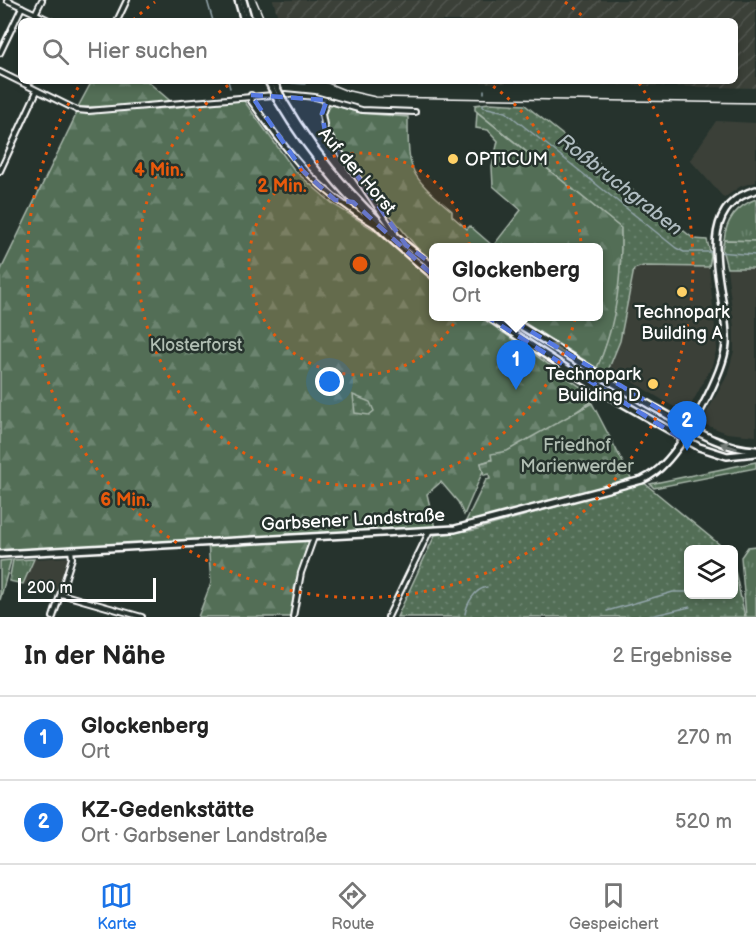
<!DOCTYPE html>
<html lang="de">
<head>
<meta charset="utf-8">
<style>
	:root { --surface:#fff; --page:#f6f6f6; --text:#222; --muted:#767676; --line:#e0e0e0; --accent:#1a73e8 }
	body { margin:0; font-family:"Balsamiq Sans",sans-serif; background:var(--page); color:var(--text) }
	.controls { position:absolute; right:18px; bottom:18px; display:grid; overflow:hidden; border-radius:9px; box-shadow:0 3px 9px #0003 }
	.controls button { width:54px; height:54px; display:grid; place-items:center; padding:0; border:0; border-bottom:2px solid var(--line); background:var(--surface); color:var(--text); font:30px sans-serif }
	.scale { position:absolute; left:18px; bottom:15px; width:138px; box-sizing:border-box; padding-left:6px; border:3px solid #fff; border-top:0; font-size:16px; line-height:21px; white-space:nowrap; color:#fff; -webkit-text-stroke:4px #26332d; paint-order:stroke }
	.you { position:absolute; left:330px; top:382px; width:21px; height:21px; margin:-15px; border:4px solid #fff; border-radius:50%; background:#1a73e8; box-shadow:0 0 0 9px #1a73e833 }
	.badge { display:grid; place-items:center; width:39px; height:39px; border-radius:50%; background:var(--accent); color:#fff; font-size:20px; font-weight:700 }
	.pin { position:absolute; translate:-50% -50px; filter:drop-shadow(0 2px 3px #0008) }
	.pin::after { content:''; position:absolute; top:32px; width:21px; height:18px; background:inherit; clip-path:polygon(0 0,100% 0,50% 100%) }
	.popup { position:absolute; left:429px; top:243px; width:174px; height:78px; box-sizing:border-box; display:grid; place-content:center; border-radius:9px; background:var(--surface); filter:drop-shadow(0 2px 4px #0005); font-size:20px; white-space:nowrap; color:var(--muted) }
	.popup b { font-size:22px; color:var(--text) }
	.popup::after { content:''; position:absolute; left:50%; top:100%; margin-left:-12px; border:12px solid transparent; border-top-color:var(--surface) }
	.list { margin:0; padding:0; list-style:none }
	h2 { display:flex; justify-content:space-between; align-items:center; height:78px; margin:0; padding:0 24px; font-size:26px }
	h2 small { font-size:20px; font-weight:400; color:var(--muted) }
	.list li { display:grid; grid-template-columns:39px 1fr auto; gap:18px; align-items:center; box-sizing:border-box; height:84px; padding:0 24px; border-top:2px solid var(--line) }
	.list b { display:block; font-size:22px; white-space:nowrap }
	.list p { margin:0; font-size:20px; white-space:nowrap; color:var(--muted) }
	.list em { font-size:20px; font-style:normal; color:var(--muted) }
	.icon { flex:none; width:33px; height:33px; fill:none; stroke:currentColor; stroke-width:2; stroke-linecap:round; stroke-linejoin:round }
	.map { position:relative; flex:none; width:756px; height:617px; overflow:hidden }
	.search { position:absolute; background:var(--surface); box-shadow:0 3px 9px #0003; left:18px; right:18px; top:18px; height:66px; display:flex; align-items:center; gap:15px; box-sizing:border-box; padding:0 21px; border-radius:9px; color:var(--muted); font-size:22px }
	.sheet { height:246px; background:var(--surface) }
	nav { display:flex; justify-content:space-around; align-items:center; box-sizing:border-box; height:84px; border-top:2px solid var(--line); background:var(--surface); font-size:16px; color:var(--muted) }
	nav a { display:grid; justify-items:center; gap:3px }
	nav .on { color:var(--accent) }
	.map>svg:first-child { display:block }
</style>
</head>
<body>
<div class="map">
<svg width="756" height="617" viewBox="0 0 756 617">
	<defs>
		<pattern id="industrial-furrows" width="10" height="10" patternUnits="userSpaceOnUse" patternTransform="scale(1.5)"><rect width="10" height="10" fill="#3b4139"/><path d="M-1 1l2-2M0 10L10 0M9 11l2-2" fill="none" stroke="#4f544d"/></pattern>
		<pattern id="grass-tufts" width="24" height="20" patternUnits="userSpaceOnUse" patternTransform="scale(1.5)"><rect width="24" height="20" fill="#526e56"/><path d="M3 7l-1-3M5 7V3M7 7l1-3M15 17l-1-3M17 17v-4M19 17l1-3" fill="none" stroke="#6c846f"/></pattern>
		<pattern id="forest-firs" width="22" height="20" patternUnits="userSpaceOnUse" patternTransform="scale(1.5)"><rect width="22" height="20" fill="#526e56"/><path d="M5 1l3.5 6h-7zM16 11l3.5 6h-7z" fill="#6c846f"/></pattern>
		<pattern id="cemetery-stones" width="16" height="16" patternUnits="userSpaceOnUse" patternTransform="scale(1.5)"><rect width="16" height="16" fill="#526e56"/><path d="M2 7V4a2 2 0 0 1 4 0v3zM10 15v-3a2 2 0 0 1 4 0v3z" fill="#6c846f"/></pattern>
		<pattern id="park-dots" width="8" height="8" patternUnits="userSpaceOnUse" patternTransform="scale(1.5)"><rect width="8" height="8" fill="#526e56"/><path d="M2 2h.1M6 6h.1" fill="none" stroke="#6c846f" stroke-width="1.8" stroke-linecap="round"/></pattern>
	</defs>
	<rect width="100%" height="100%" fill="#26332d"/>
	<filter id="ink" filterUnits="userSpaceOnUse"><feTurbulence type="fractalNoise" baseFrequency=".0167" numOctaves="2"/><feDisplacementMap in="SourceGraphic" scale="12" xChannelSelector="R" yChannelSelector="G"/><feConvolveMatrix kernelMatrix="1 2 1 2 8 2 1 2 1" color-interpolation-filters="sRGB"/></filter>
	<g filter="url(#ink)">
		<g fill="#3b4139">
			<polygon points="716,121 756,123 756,182 741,186 724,198 690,160"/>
			<polygon points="643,266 709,267 717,348 711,368 686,414 609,368 620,341 631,276 634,269"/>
			<polygon points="727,268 756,268 756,436 727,433 701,423 727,376 734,351 734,327"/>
			<polygon points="68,557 56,592 23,584 34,559"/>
		</g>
		<polygon fill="url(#industrial-furrows)" points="273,0 756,0 756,88 408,81 735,81 735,21 279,21"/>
		<g fill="url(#grass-tufts)" stroke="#a8b6aa" stroke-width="1.5">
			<path d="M 756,199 L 756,241 L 724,240 C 726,220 737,206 756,199 Z"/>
			<polygon points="756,462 756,468 654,488 650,484"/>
			<polygon points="756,546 756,617 746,617 741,557 748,547"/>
			<polygon points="34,559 23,584 9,581 13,560"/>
			<polygon points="11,560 0,600 0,561"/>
		</g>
		<g fill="url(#forest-firs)" stroke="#a8b6aa" stroke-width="1.5">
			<polygon points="92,81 147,81 175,105 78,107"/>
			<path d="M 242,98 L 295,171 L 333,204 L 373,229 L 433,281 L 434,316 L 481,317 L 588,392 L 599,397 C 568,416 516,453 481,463 L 483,471 L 464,515 L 458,502 L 441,482 L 427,494 L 435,528 L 311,534 L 294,589 L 291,617 L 198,617 L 211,583 L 208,542 L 0,550 L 0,272 L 77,113 L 171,108 Z"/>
			<path d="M 333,105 L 360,113 L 408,117 C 408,174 409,174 452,211 L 452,216 L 467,229 L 470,226 L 493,246 L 521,210 L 493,186 L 492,167 L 498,141 L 488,130 L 476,128 L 477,112 L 621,228 C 622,276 618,324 597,368 L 515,317 L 598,316 L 598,248 L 434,248 L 433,261 L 421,253 L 391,216 L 385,215 L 331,134 C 326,125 322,117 328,108 Z"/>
		</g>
		<polygon fill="url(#cemetery-stones)" stroke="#a8b6aa" stroke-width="1.5" points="592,403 631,478 553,502 468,524 466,521 486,480 490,479 489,474 484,475 481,463 492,460 491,454 507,451"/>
		<g fill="url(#park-dots)" stroke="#a8b6aa" stroke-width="1.5">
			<path d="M 489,103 L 525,105 L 694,239 L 707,240 L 711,256 L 709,267 L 643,266 L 634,269 L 620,341 L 607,373 L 597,368 C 617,324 622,276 621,228 L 475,110 L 475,105 Z"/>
			<polygon points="724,240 756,241 756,268 727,268 722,249"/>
			<polygon points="353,395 370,402 374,411 369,415 355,413"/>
			<polygon points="643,482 725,549 688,550 688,594 734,594 734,566 745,617 397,617 435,535 474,530"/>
		</g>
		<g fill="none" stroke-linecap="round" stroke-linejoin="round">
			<g stroke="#94a6ac" stroke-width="1.5">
				<polyline points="207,0 213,21"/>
				<polyline points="228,81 230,88"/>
				<polyline points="292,83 305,84"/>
				<polyline points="484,93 484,90"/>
				<polyline points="483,104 483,107 506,112 676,248 684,252 713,252"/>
				<polyline points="718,252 756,255"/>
				<polyline points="607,611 673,592 688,592"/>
				<path d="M 465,614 C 467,603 475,589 487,587"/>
				<polyline points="646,617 690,607"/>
			</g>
			<g stroke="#fff" stroke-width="8">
				<g id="minor">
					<polyline points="7,0 51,21"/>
					<polyline points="35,14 42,0"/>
					<polyline points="117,21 127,0"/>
					<polyline points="0,53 22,7"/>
					<polyline points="0,72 77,110 88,111 285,94 315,97 362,110 415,112"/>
					<path d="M 251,95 L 251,101 C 290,155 315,190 374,224"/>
					<polyline points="327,100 322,114 325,130 395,233"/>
					<polyline points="0,171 37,91"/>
					<polyline points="61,594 142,617"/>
					<polyline points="53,617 72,558 71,550"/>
					<polyline points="293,617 301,573 314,537"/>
					<polyline points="388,617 430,530"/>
				</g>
			</g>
			<g stroke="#fff" stroke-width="10">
				<g id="tertiary">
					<polyline points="238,0 244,21"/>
					<polyline points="243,0 249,21"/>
					<polyline points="268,81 272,89"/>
					<polyline points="273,81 277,88"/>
					<path d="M 283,100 C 321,166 373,222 434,267"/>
					<path d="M 278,101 C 318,169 372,226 434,276"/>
					<polyline points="487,316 599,390 699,447 727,456 756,453"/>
					<path d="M 505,316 C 555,347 604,379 655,408 C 687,425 719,449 756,450"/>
					<path d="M 0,554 L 455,529 L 642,480 C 650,476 658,471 664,464 C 685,443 724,373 726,344 C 729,295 687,209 756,190"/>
				</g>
			</g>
			<use href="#minor" stroke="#26332d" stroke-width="4"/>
			<use href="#tertiary" stroke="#26332d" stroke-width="5"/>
			<g stroke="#fff" stroke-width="1.5">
				<polyline points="256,0 265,21"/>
				<polyline points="323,81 345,90 376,97 756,103"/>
			</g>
			<g stroke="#fff" stroke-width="10" stroke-linecap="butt">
				<g id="tertiary-bridge">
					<polyline points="277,88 283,100"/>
					<polyline points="272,89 278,101"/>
				</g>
			</g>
			<use href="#tertiary-bridge" stroke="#26332d" stroke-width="5"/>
		</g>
		<defs><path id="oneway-solid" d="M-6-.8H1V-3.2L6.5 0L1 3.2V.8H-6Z" transform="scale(1.5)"/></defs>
		<g fill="#727a76">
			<use href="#oneway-solid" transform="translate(557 349) rotate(-148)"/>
			<use href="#oneway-solid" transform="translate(729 446) rotate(-161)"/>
		</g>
	</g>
	<path fill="#567ae2" fill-opacity="0.2" stroke="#567ae2" stroke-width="4.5" stroke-dasharray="12 8" stroke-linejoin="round" d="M 251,95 L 327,100 L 322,114 L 325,130 L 406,245 L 494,309 L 689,427 L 682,439 L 489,318 L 427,270 L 353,202 L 335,200 L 303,171 Z"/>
	<circle cx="360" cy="264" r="111" fill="#e8590c" fill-opacity=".12"/>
	<g fill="none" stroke="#e8590c" stroke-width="3" stroke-dasharray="3 6">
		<circle cx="360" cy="264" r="111"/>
		<path d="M486 81A222 222 0 1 1 234 81"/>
		<path d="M133 20A333 333 0 0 1 155 2M565 2A333 333 0 0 1 587 20M639 83A333 333 0 1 1 81 83"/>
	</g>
	<g fill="#ffd166" stroke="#26332d" stroke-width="2">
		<circle cx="453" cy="159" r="6"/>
		<circle cx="682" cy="292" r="6"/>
		<circle cx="653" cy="384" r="6"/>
	</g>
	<g text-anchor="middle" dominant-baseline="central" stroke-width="5" stroke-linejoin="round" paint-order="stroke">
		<g font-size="18" fill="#fff" stroke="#26332d" text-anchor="start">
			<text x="465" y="159">OPTICUM</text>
			<text x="682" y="312" text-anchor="middle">Technopark<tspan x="682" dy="21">Building A</tspan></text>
			<text x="641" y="374" text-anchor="end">Technopark<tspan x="641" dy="21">Building D</tspan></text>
		</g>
		<g font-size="18" fill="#fff" stroke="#26332d">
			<text transform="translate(357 171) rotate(49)">Auf der Horst</text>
			<text transform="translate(353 520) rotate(-3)">Garbsener Landstraße</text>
		</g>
		<g font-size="18" fill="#b1beb3" stroke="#26332d">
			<text x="196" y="345">Klosterforst</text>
			<text x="577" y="445">Friedhof<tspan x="577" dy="21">Marienwerder</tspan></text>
		</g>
		<g font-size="20" font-style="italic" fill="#afbcc0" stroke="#26332d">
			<text transform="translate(620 185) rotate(38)">Roßbruchgraben</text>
		</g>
	</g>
	<circle cx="360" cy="264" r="9" fill="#e8590c" stroke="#26332d" stroke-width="3"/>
	<g font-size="18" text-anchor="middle" font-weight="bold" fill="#e8590c" stroke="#26332d" stroke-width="5" stroke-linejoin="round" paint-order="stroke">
		<text x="159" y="176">4 Min.</text>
		<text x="282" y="192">2 Min.</text>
		<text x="125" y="506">6 Min.</text>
	</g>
</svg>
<div class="controls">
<button><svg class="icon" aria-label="layers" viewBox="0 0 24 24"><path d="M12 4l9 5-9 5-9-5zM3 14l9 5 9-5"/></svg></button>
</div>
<div class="scale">200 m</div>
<div class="you"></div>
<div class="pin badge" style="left:516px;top:390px">1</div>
<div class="popup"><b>Glockenberg</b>Ort</div>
<div class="pin badge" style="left:687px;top:451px">2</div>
<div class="search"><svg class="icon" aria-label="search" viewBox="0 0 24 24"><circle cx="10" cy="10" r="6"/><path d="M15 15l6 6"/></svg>Hier suchen</div>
</div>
<section class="sheet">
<h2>In der Nähe<small>2 Ergebnisse</small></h2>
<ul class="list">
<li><span class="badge">1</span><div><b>Glockenberg</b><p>Ort</p></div><em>270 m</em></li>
<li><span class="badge">2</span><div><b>KZ-Gedenkstätte</b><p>Ort · Garbsener Landstraße</p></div><em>520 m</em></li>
</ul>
</section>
<nav>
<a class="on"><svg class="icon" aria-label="map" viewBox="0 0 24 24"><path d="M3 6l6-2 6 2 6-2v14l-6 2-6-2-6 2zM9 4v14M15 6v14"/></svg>Karte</a>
<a><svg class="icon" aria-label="directions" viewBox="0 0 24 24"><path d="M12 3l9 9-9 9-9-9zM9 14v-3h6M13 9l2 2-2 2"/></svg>Route</a>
<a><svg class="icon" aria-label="saved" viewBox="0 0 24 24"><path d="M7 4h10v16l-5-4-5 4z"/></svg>Gespeichert</a>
</nav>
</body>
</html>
